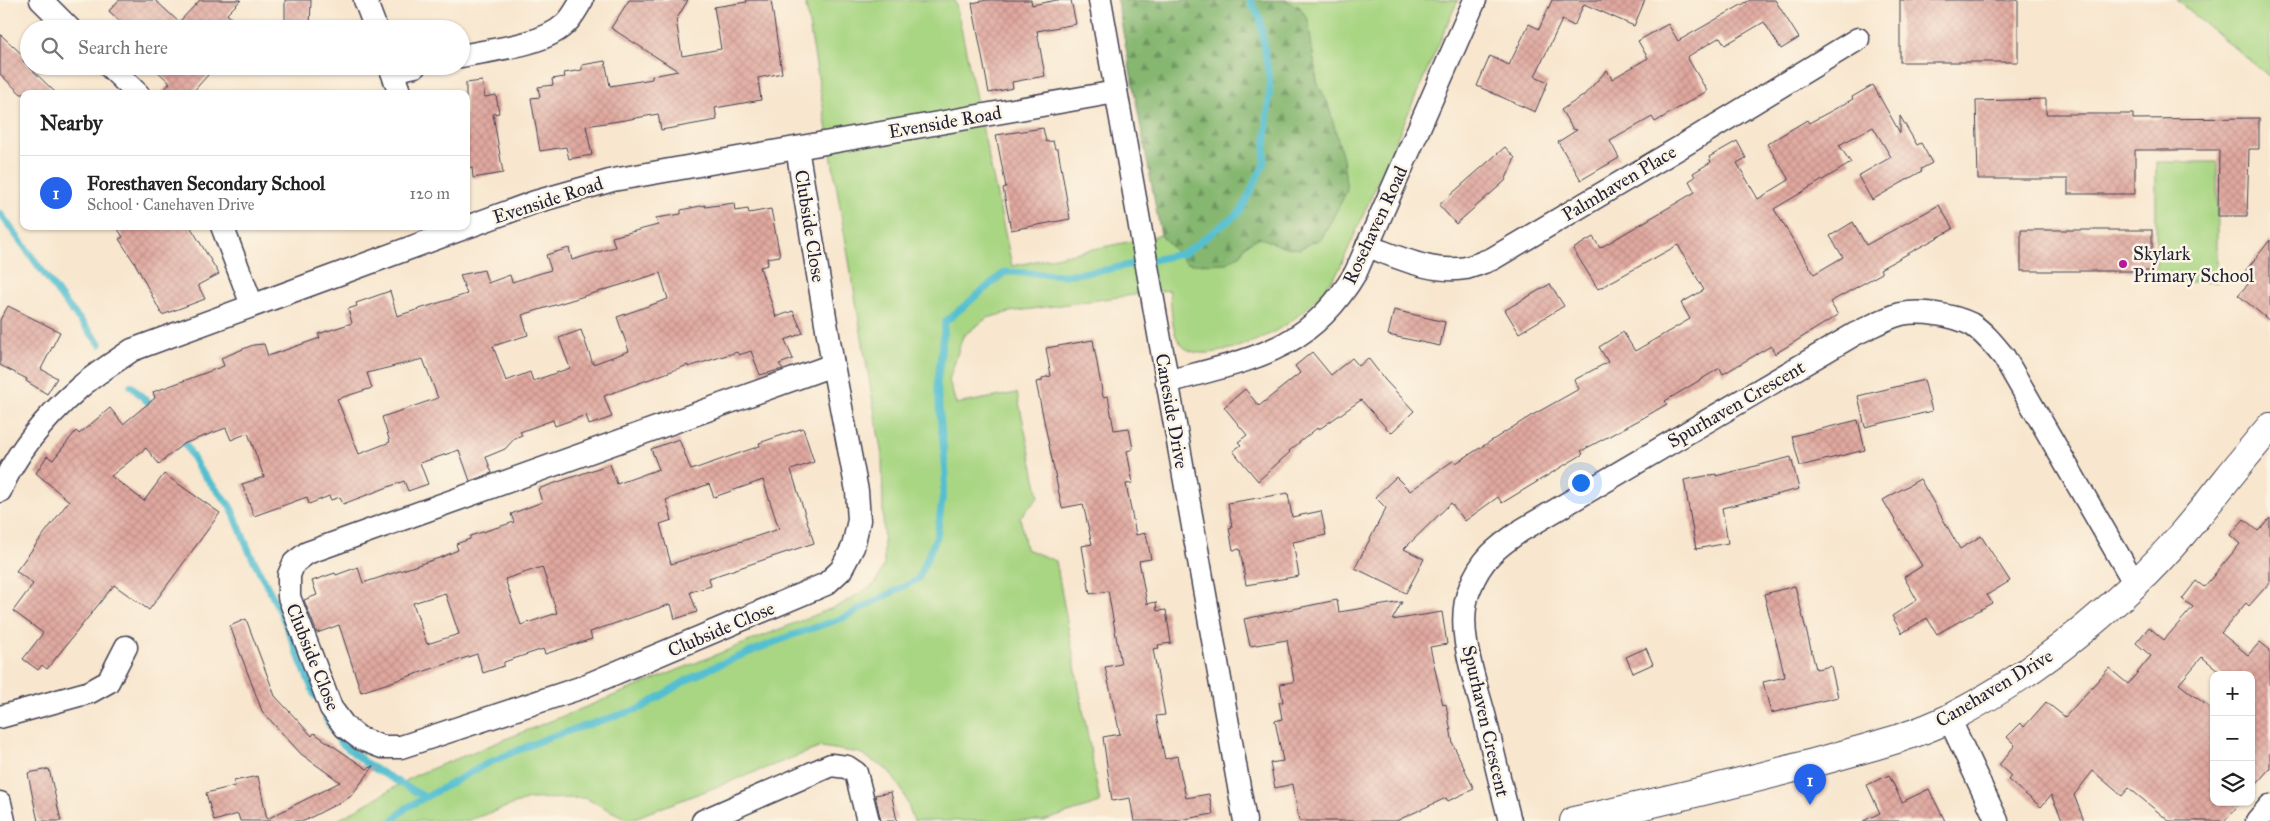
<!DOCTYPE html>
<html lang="en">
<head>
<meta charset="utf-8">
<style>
	:root { --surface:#fff; --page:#f6f6f6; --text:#222; --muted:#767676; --line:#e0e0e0; --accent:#2563eb }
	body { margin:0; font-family:"IM FELL Great Primer",serif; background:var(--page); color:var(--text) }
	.controls { position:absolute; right:15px; bottom:15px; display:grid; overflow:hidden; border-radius:10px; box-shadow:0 1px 4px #0004 }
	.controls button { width:45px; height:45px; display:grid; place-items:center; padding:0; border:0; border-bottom:1px solid var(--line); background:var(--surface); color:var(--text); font:25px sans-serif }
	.you { position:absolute; left:1580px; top:482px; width:18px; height:18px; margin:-12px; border:4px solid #fff; border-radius:50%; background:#1a73e8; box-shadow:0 0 0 8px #1a73e833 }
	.badge { display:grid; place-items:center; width:32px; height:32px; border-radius:50%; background:var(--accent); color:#fff; font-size:16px; font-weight:700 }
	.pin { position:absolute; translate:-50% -41px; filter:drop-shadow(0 1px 2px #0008) }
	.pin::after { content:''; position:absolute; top:26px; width:18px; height:15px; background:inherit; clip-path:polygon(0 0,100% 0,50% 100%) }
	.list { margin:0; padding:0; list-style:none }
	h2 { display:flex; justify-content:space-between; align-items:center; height:65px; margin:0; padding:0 20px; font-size:21px }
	h2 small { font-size:16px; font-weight:400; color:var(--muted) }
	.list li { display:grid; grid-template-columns:32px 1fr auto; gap:15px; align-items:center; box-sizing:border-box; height:75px; padding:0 20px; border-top:1px solid var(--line) }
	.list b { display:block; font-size:19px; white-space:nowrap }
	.list p { margin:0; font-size:16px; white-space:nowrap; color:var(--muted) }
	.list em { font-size:16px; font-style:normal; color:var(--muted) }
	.icon { flex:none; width:28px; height:28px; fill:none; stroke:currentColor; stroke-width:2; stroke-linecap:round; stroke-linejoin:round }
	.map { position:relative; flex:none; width:2270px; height:821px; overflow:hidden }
	.search { position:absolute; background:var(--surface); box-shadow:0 1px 4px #0004; left:20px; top:20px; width:450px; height:55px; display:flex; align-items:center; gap:12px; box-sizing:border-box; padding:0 18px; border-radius:28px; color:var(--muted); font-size:19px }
	.panel { position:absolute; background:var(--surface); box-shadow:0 1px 4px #0004; left:20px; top:90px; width:450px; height:140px; border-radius:10px }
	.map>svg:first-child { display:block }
</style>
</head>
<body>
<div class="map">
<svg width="2270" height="821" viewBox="0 0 2270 821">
	<defs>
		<pattern id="forest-firs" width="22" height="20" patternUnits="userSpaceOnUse" patternTransform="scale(1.25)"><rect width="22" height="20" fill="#86b771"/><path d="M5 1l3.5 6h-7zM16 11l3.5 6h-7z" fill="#6d945e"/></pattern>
		<pattern id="building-cross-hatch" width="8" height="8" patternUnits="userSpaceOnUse" patternTransform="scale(1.25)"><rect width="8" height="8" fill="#e0a89f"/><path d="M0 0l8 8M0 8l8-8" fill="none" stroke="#c0908a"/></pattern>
	</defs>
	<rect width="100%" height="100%" fill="#fcf5e5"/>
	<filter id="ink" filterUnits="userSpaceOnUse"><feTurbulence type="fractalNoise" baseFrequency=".02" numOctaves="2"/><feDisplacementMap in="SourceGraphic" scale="10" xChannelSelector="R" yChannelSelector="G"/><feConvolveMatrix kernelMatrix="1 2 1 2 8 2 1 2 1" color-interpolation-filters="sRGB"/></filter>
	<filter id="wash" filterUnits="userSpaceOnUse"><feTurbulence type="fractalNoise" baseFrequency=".0096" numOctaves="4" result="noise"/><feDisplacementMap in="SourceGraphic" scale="20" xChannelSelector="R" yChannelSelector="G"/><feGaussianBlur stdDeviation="1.12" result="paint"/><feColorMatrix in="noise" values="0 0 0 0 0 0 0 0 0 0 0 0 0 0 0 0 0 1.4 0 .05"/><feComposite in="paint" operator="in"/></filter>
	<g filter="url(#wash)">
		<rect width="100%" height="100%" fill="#f8e6ce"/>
		<g fill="#a9d683" stroke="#667c5f">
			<path d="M 805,0 L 955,0 L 1012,266 L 1161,235 L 1185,262 L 1241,254 L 1245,245 L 1260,237 C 1291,251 1291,253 1322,238 L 1328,104 L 1317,82 L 1308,20 L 1299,6 L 1283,0 L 1458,0 L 1339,270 C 1311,312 1276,338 1226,350 C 1214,353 1196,356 1185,348 C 1169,336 1173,307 1169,290 L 1010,312 L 987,318 L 963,336 L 949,380 L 956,404 L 1017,393 L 1039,497 L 1020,517 L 1026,549 L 1056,561 L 1100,803 L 1043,821 L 914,821 L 903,792 L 889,771 L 860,753 L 821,747 L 629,820 L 585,798 L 529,799 L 467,821 L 336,821 L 416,775 L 840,605 L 875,584 L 884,565 L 882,456 Z"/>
			<polygon points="2176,0 2270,0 2270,77"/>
			<rect x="2156" y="162" width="61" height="120"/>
		</g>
		<polygon fill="url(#forest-firs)" stroke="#546c56" points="1117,0 1283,0 1299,6 1308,20 1317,82 1328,104 1343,158 1347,191 1322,238 1299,249 1283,247 1259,237 1245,245 1241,254 1227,263 1193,264 1186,263 1161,235"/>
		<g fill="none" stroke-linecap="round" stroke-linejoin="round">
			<g stroke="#54bfd0" stroke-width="7">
				<polyline points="0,213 64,301 100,344"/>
				<polyline points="131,386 154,408"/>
				<polyline points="180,437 185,443 199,469 231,507 250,553 280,611 315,696"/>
				<polyline points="326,719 340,742 370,766 425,797"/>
				<polyline points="392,821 406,808 488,763 547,738 641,708 687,680 718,665 790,636 843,618 918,579 937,536 946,473 937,385 945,322 1005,272 1065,275 1105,270 1185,253 1240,212 1264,164 1270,84 1260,19 1250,0"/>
			</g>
		</g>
		<g id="blocks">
			<g fill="url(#building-cross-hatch)" fill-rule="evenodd">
				<polygon points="119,0 155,0 179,22 200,0 241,0 227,14 243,29 128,29 109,11"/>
				<polygon points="285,0 311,0 310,29 285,29"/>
				<polygon points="629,0 688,0 676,20 682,56 721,49 714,7 747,2 746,0 771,0 782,73 758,78 761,100 715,108 717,120 661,130 658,114 625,120 586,126 592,155 569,159 566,147 540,151 531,98 540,97 538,87 553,85 552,79 565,77 564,73 582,70 582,65 605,61 610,86 652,79 652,76 678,71 611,28"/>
				<polygon points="987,0 1031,0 1032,5 1057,0 1071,0 1076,24 1037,31 1045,76 1012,82 1013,88 989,93 972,3"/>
				<polygon points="1552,0 1645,0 1634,26 1584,4 1574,26 1562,20 1535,76 1548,82 1535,112 1477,86 1490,56 1509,65 1529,24 1539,29"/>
				<polygon points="1750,0 1775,0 1799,38 1781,49 1764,22 1725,45 1720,37 1687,57 1707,91 1655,122 1652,117 1610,141 1619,158 1581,180 1558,142 1577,130 1573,129 1561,110 1583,96 1607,70 1612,79 1648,58 1638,41 1668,24 1678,41"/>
				<rect x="1900" y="0" width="118" height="62"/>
				<polygon points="0,34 26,58 23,61 57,94 21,94 0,74"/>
				<polygon points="152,66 216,66 191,94 160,94 170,83"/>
				<polygon points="482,81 485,97 496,95 499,113 493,114 503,173 473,178 472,167 468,168 466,158 466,83"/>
				<polygon points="1873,85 1900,133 1900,116 1917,145 1921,143 1932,163 1921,169 1922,171 1872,200 1858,176 1891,157 1873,127 1839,145 1851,163 1774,209 1814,274 1843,257 1830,236 1853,222 1866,245 1939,205 1953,229 1880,269 1882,273 1830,302 1838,315 1775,354 1771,346 1723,374 1720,368 1665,401 1667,404 1643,418 1581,451 1583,454 1502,503 1498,497 1465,521 1451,503 1404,549 1424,559 1406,593 1355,568 1386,508 1375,497 1396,477 1410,491 1454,460 1456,463 1529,417 1579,389 1574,380 1608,362 1599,347 1623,332 1635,351 1690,319 1681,303 1704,290 1678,245 1598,289 1573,249 1593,237 1600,248 1695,192 1689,181 1695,177 1693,173 1711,162 1709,157 1737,141 1746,158 1737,163 1758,199 1789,180 1767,144 1807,120 1809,123 1853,99 1852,97"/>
				<polygon points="2046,99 2046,114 2133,114 2133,119 2259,118 2259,149 2249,149 2247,216 2218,216 2219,150 2135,150 2135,194 2068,194 2068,179 1978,179 1976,101"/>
				<polygon points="1043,128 1046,142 1053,141 1055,149 1058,149 1070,219 1011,230 1003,188 1006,187 996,135"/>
				<polygon points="1505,147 1515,158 1505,181 1456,224 1439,205"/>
				<path d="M 734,203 L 735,211 L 748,209 L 749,213 L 771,209 L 780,256 L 767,258 L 768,265 L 760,267 L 776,317 L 793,311 L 803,333 L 785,340 L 793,359 L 779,364 L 783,369 L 760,375 L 751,351 L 739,355 L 737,352 L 688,367 L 688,365 L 604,396 L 612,417 L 589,425 L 586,415 L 555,426 L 553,420 L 520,432 L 522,435 L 515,438 L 505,449 L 486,457 L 492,473 L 470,481 L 459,450 L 420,463 L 428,484 L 408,491 L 404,481 L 343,504 L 340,497 L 331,500 L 329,496 L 309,504 L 307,497 L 254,516 L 242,484 L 264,477 L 248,433 L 231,440 L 226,428 L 183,444 L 159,464 L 146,448 L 111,476 L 144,501 L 164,474 L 220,513 L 149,610 L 114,585 L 47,669 L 42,665 L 38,670 L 23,659 L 43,633 L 13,611 L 33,584 L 16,571 L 69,501 L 36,473 L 47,456 L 53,460 L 76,431 L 79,434 L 110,408 L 123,424 L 155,398 L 153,392 L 224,366 L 221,358 L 253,345 L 264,344 L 268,356 L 320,338 L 318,334 L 352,323 L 348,309 L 357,306 L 356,303 L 390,291 L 397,316 L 467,294 L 460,275 L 484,270 L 488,283 L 510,275 L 512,282 L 551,270 L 546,255 L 569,248 L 572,260 L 615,247 L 612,237 L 658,225 L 656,218 L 681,214 L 681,210 L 705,205 L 705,207 ZM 660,273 L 668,299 L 617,317 L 629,351 L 593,364 L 581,330 L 559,338 L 570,368 L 533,381 L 530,372 L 506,381 L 493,346 L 528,335 L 522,315 ZM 423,359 L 438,398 L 382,417 L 390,442 L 359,454 L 337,399 L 372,388 L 367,373 Z"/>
				<polygon points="116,226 190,226 219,274 198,285 205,299 162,315 136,265 119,239 123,237"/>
				<rect x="2021" y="230" width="131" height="41"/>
				<polygon points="2270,240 2270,321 2238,295 2251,281 2243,274"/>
				<polygon points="1550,284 1564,306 1519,333 1505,310"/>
				<polygon points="8,306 60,332 41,369 57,378 47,394 26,381 27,379 0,365 0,320"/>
				<polygon points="1394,310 1445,322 1440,346 1388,335"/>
				<polygon points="1093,340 1103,397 1108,396 1114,430 1129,428 1133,449 1127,451 1133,483 1126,484 1136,535 1146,533 1151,559 1139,561 1147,604 1156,602 1157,611 1166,610 1171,643 1158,645 1159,648 1153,649 1165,715 1156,716 1165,759 1177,756 1186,798 1209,794 1213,814 1174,821 1134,821 1130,798 1112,801 1103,737 1120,734 1105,667 1121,664 1108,591 1090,594 1082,546 1092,544 1083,504 1062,508 1036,382 1042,381 1042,378 1051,376 1046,348"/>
				<polygon points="1312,352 1331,375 1352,358 1359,366 1368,358 1385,380 1414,411 1391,433 1361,400 1318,430 1317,428 1289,451 1290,452 1258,481 1233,451 1241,445 1238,442 1247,435 1224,407 1245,389 1259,406 1300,373 1295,366"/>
				<polygon points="1924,380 1932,411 1865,427 1858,396"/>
				<polygon points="1858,420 1865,450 1800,466 1792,436"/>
				<path d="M 803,428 L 814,462 L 791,470 L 814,543 L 709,578 L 711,586 L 690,592 L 697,612 L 675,619 L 671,604 L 590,632 L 592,639 L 545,654 L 543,649 L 504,662 L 504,666 L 483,673 L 477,654 L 361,692 L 339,625 L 317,633 L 304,600 L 317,595 L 312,581 L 335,573 L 336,575 L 358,567 L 363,583 L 442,557 L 458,550 L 456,544 L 470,539 L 470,536 L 514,522 L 511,514 L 542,502 L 538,489 L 610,464 L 617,484 L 659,469 L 651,449 L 679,439 L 691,470 L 760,446 L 759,443 ZM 763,480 L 779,529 L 671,564 L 660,524 L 672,520 L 666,500 L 709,484 L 714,497 ZM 542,567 L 557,613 L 521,625 L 505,579 ZM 445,593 L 459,634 L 427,644 L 413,603 Z"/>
				<polygon points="1791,457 1799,489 1722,508 1728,543 1696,549 1684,480 1716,474 1716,476"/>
				<polygon points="1920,479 1960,549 1981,536 2010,581 1987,595 1992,603 1937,634 1927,618 1902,633 1892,616 1917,600 1904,577 1922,566 1883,500"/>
				<polygon points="1288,493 1292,517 1321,511 1326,535 1293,542 1299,576 1246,585 1240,549 1233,550 1229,528 1232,527 1228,503"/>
				<polygon points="2270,518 2270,582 2249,606 2246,603 2221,633 2248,655 2260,642 2270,650 2270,768 2251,790 2251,675 2224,675 2202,657 2179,684 2214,711 2214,802 2241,802 2225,821 2169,821 2129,788 2122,796 2093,771 2074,795 2084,821 2063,821 2051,795 2041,807 2008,780 2011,776 1999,765 2015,745 2007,737 2021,723 2024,727 2046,702 2065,717 2109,668 2128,684 2151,656 2136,643 2149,627 2164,640 2193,607 2182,599 2196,581 2204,587 2240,544 2230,535 2244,519 2258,531"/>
				<polygon points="1795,586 1816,669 1831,666 1838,697 1771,713 1763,682 1785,677 1764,594"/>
				<polygon points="1337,600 1339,612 1402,602 1392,620 1442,612 1447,644 1430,647 1443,705 1446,704 1453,744 1474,789 1448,801 1446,798 1396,821 1299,821 1293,784 1275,788 1270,763 1283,761 1275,721 1282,719 1279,702 1283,702 1280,684 1294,682 1287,640 1250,646 1244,619"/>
				<polygon points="246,619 275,696 312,736 314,733 367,769 374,766 350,797 304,821 240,821 238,814 214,821 206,793 235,786 234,781 258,776 267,819 340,782 301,754 262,711 230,626"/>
				<polygon points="1646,648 1653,664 1633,673 1626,657"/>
				<polygon points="49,769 61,821 38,821 32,794 28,773"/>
				<polygon points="1889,775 1902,802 1929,789 1945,821 1863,821 1880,813 1867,785"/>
				<polygon points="891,792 897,821 881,821 875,795"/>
			</g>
		</g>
	</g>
	<g filter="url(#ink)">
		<use href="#blocks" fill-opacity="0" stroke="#423f51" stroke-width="1"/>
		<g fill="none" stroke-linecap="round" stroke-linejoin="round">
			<g stroke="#423f51" stroke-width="25">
				<g id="street">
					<polyline points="41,0 70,29"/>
					<polyline points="365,0 376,29"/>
					<polyline points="1100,0 1245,821"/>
					<path d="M 461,56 C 490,50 543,45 564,25 C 572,19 577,8 582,0"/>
					<polyline points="109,66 138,94"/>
					<polyline points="390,66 400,94"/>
					<polyline points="392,71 415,66"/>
					<polyline points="797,148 833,365 307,553 294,563 289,575 289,597 331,708 345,727 361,739 382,747 401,747 580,688 826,584 841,570 853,547 859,520 857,491 833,365"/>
					<polyline points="222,226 252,305"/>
					<path d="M 1367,246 C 1398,257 1432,274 1466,268 C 1474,266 1483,262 1492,259 L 1679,148 L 1858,39"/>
					<path d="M 1167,382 C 1251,359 1309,352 1356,272 L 1475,0"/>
					<path d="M 0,491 C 16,452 47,416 79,388 C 95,374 115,362 132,350 L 535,202 L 613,180 L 1116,92"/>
					<polyline points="0,717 90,692 108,682 126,647"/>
					<polyline points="1949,718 1997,821"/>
					<polyline points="0,803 4,821"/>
					<polyline points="703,821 831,765 847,767 856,773 868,821"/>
					<path d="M 1510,821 C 1501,787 1493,752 1485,718 C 1475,680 1454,626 1470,588 C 1481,559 1497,547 1522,530 L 1855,334 C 1870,327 1885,318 1901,314 C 1922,310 1952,315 1971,324 C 1984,332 1994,345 2004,357 L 2135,584"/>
					<polyline points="2257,821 2270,806"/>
				</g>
			</g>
			<g stroke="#423f51" stroke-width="30">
				<path id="secondary" d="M 1574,821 C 1659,802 1744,782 1828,759 C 1869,747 1912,737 1950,718 C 2018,683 2079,637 2135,584 C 2185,537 2225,479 2270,427"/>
			</g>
			<use href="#street" stroke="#fff" stroke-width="22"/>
			<use href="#secondary" stroke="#fff" stroke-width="28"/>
		</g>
	</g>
	<circle fill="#b5179e" stroke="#fcf5e5" stroke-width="2" cx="2123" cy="264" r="5"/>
	<g text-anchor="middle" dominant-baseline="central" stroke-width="5" stroke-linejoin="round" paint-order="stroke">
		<g font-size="19" fill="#22223b" stroke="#fcf5e5">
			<text transform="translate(945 122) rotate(-10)">Evenside Road</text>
			<text transform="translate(1619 183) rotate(-31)">Palmhaven Place</text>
			<text transform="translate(548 200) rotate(-18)">Evenside Road</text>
			<text transform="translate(1375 225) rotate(-65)">Rosehaven Road</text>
			<text transform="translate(810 226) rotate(81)">Clubside Close</text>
			<text transform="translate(1736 404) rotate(-30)">Spurhaven Crescent</text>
			<text transform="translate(1172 411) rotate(80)">Caneside Drive</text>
			<text transform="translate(721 629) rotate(-23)">Clubside Close</text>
			<text transform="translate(313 657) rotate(68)">Clubside Close</text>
			<text transform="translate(1994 688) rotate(-31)">Canehaven Drive</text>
			<text transform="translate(1486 721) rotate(77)">Spurhaven Crescent</text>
		</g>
		<g font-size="19" fill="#22223b" stroke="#fcf5e5" text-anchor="start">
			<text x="2133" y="253">Skylark<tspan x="2133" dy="22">Primary School</tspan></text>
		</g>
	</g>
</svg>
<div class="controls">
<button>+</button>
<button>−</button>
<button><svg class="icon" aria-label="layers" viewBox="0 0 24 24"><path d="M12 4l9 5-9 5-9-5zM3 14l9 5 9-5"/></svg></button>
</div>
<div class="you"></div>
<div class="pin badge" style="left:1810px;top:805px">1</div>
<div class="search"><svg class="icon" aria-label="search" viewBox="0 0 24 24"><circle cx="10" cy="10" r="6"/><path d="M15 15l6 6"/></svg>Search here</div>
<section class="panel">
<h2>Nearby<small></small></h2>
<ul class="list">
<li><span class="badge">1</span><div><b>Foresthaven Secondary School</b><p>School · Canehaven Drive</p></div><em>120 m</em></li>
</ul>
</section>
</div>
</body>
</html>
